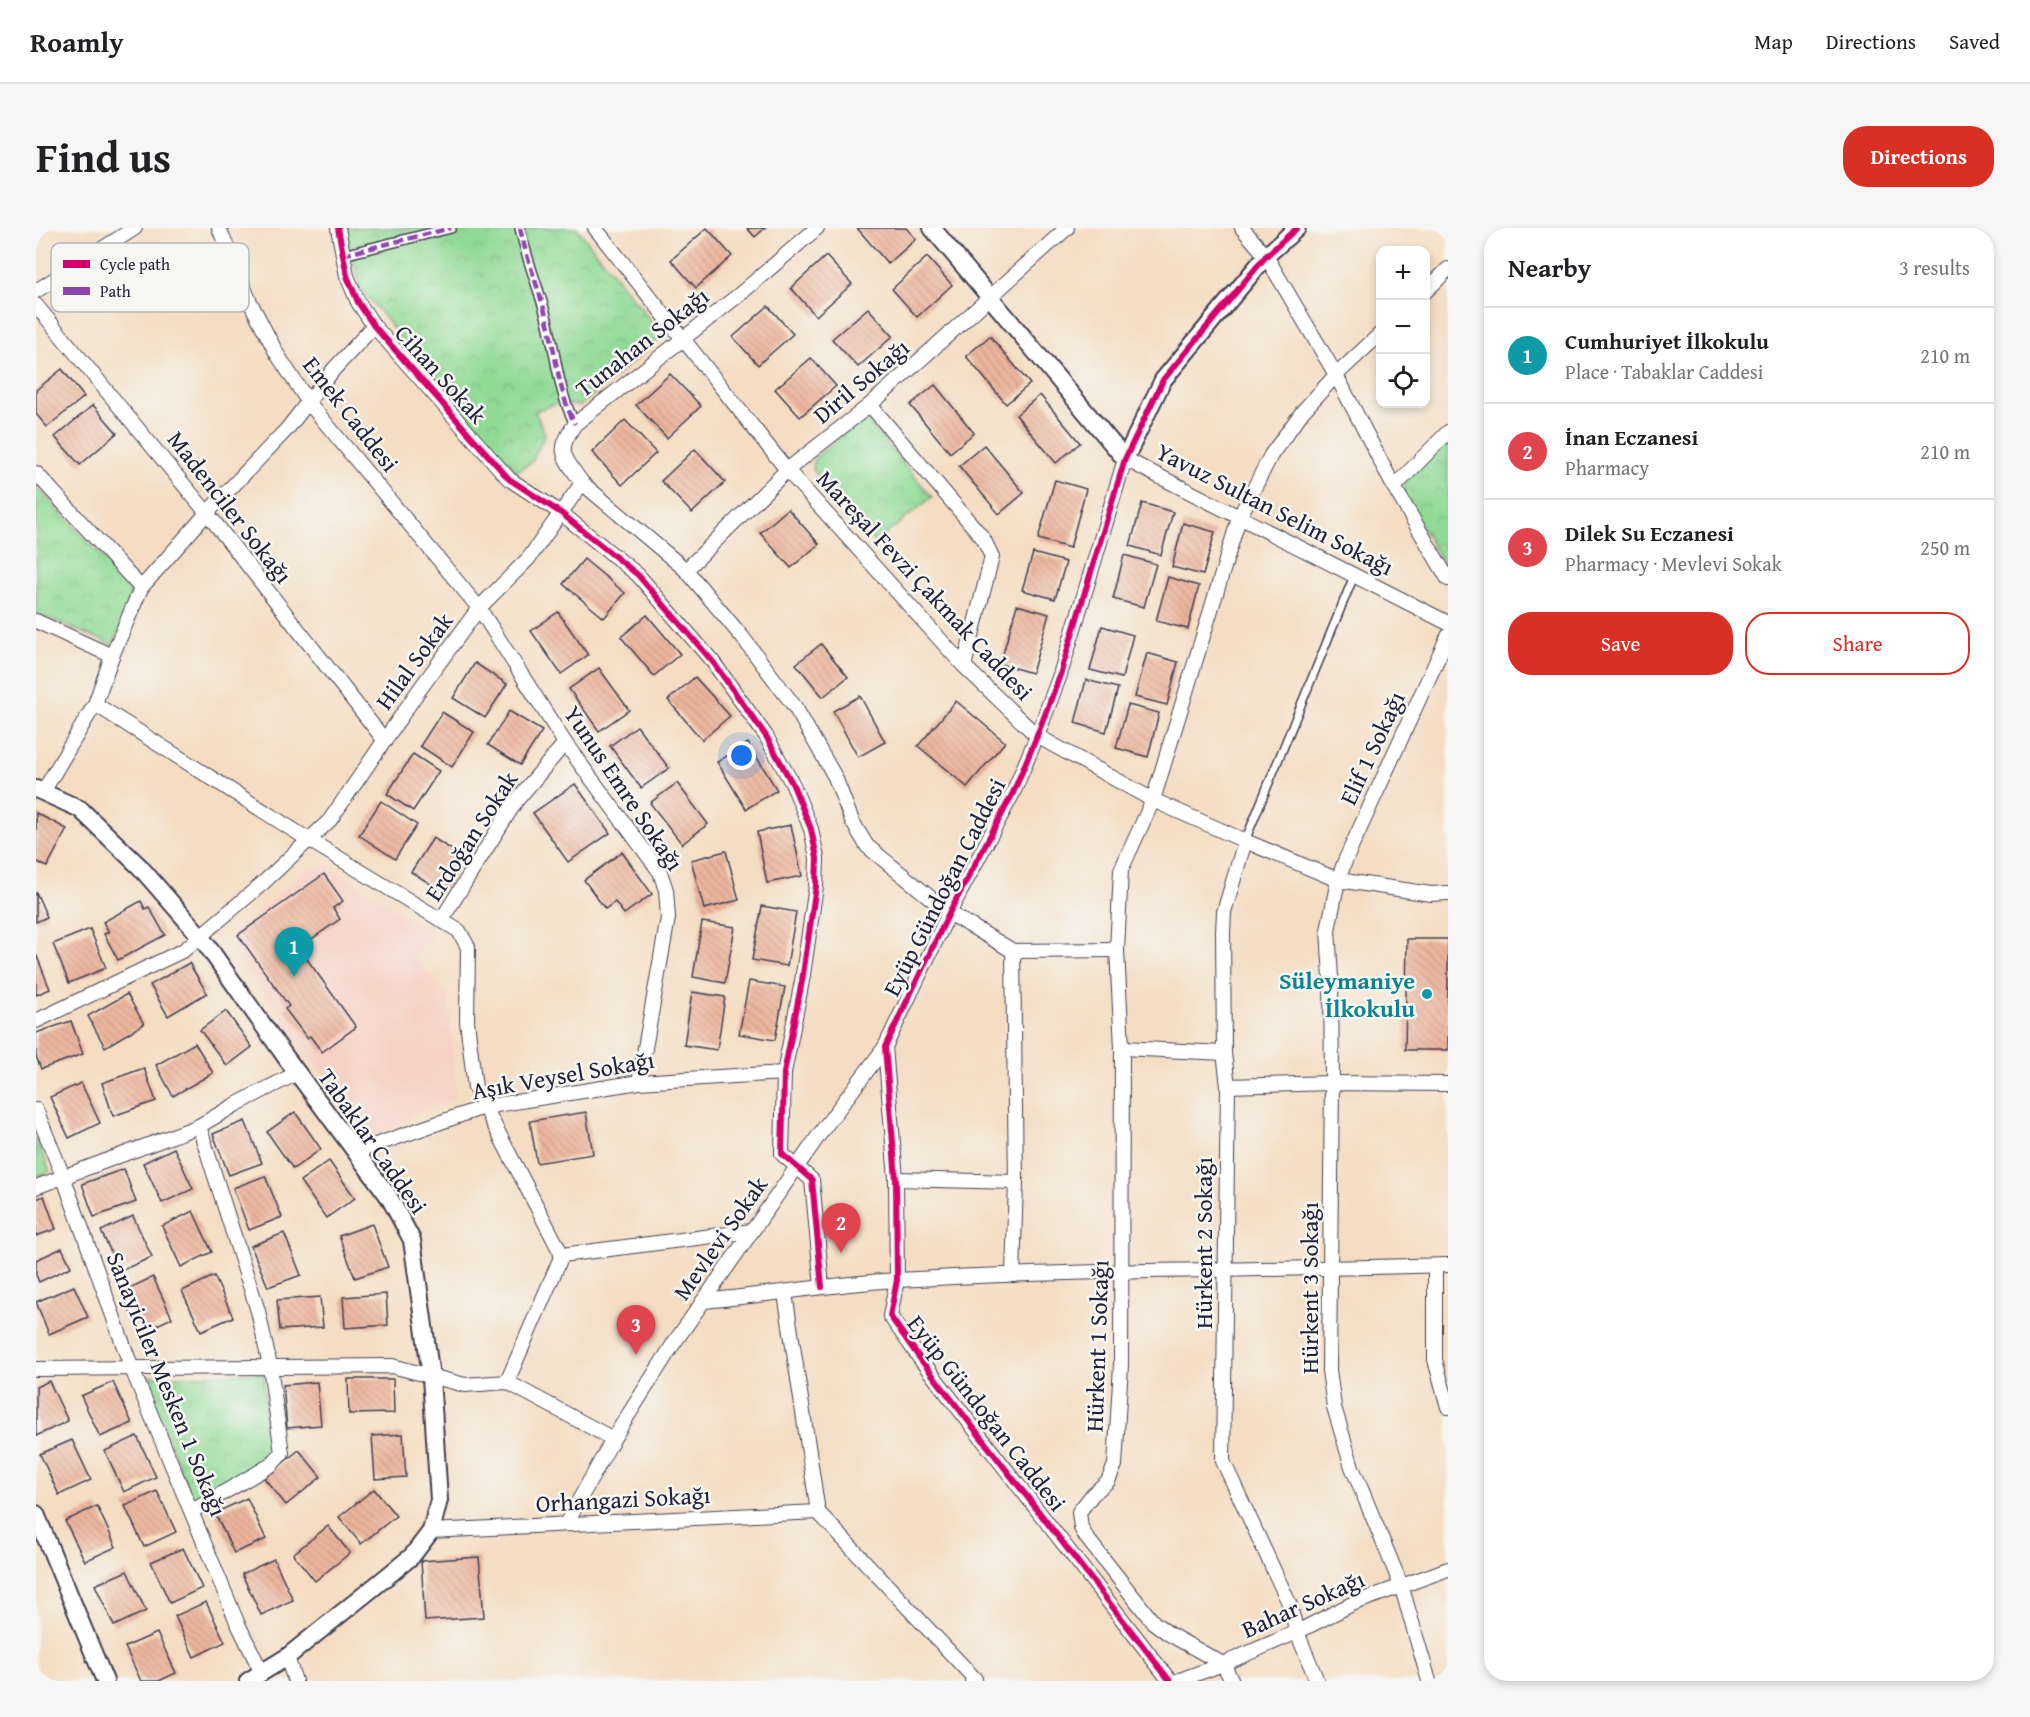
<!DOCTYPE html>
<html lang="en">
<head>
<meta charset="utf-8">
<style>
	:root { --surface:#fff; --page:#f6f6f6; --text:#202124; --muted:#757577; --line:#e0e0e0; --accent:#d93025 }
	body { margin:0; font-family:"Gentium Book Plus",serif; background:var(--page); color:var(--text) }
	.controls { position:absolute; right:18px; top:18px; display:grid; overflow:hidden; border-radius:12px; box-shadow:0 3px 9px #0003 }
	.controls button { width:54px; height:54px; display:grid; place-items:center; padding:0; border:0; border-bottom:2px solid var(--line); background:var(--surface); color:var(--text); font:30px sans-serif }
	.you { position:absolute; left:706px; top:528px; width:21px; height:21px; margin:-15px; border:4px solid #fff; border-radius:50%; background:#1a73e8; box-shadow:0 0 0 9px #1a73e833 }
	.badge { display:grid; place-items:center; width:39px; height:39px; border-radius:50%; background:var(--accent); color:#fff; font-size:20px; font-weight:700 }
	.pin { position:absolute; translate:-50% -50px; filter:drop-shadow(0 2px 3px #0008) }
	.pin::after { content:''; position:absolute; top:32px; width:21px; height:18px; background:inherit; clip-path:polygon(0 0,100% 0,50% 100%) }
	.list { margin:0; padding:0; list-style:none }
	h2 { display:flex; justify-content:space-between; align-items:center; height:78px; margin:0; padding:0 24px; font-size:26px }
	h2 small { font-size:20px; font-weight:400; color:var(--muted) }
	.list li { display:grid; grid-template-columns:39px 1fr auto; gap:18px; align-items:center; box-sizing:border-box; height:96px; padding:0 24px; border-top:2px solid var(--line) }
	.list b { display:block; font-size:22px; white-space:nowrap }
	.list p { margin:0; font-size:20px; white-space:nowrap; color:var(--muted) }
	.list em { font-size:20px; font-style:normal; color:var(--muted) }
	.actions { display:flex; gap:12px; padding:18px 24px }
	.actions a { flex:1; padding:14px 0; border:2px solid var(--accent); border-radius:24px; text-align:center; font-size:21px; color:var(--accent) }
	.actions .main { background:var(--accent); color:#fff }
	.icon { flex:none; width:33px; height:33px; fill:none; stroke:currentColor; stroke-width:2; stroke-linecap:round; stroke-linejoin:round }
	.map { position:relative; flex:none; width:1412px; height:1453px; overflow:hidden; border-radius:24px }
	header { display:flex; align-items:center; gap:36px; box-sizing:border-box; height:84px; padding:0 30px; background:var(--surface); border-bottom:2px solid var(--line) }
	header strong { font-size:28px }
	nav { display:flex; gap:33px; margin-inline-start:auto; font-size:21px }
	.intro { display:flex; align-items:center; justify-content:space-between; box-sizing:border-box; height:144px; padding:0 36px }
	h1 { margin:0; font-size:42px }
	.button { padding:15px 27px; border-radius:24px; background:var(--accent); color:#fff; font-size:21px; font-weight:700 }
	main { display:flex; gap:36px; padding:0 36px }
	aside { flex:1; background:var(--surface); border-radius:24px; box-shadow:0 3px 9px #0003 }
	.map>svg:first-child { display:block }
</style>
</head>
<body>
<header>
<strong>Roamly</strong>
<nav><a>Map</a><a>Directions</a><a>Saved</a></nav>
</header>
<div class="intro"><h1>Find us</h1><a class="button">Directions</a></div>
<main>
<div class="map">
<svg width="1412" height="1453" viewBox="0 0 1412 1453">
	<defs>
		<pattern id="park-crowns" width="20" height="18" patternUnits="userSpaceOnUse" patternTransform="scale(1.5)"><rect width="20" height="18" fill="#91da95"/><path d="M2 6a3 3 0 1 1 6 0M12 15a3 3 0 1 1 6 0" fill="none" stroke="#7dbb81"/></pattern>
		<pattern id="building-back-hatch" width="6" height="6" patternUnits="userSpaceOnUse" patternTransform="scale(1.5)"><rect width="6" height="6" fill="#ecb59d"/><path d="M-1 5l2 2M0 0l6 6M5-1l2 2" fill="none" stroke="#ca9b88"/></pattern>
	</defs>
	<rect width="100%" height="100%" fill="#f6f6f2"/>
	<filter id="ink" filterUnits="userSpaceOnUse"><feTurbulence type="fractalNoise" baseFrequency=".0167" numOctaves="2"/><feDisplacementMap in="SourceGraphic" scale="12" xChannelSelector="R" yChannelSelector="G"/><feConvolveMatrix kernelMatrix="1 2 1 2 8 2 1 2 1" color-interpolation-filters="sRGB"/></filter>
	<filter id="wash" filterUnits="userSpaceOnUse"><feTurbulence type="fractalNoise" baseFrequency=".008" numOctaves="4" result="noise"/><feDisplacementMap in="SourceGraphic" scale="24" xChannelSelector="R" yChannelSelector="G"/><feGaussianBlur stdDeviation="1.35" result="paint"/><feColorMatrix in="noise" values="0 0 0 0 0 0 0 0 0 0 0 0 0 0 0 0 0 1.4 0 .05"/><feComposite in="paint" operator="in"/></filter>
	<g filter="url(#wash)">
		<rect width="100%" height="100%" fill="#f4ddc2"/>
		<polygon fill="#f6d1c5" points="291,636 398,706 377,728 413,768 420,870 414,874 389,882 338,910 275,829 197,722 197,704 270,642"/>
		<g fill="url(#park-crowns)" stroke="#5a7e68" stroke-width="1.5">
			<polygon points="309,0 541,0 627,108 544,178 522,175 499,183 509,206 496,234 481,243 430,192 324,59"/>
			<polygon points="827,188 896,269 839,315 777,242 778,231"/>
			<polygon points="1412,212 1412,345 1367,266 1370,252"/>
			<path d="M 0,258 L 91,355 C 100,373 83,400 77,417 L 0,385 Z"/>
			<polygon points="0,909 14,943 0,949"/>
			<polygon points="228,1144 228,1163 238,1228 189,1258 157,1272 106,1148 154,1148"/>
		</g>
		<g id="blocks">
			<g fill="url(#building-back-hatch)">
				<polygon points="671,0 696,28 660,60 635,32"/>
				<polygon points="711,0 729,0 719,9"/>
				<polygon points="821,0 870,0 880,11 852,36"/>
				<polygon points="790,28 816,56 780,88 755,60"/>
				<polygon points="891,29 916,57 881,89 856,61"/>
				<polygon points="732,78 757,106 722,137 697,109"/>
				<polygon points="832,80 857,108 822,139 796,111"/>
				<polygon points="954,108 994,156 970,176 930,128"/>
				<polygon points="775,130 800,158 764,189 739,161"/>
				<polygon points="26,141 48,169 11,199 0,186 0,162"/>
				<polygon points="634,146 665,178 631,210 600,177"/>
				<polygon points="899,157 938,205 914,225 874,177"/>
				<polygon points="1004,167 1044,215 1020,235 980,187"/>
				<polygon points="57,177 81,205 44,237 19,209"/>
				<polygon points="589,192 620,225 586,257 556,224"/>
				<polygon points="948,217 988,265 963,286 923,238"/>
				<polygon points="659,221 689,254 656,285 625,253"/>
				<polygon points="1019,252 1050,261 1034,320 1002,311"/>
				<polygon points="1106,275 1137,284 1125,327 1094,318"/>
				<polygon points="752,281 783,316 755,340 724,305"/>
				<polygon points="1147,295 1179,304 1167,347 1136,339"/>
				<polygon points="997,325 1030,334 1019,371 986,362"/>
				<polygon points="1088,327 1120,336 1108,379 1077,371"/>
				<polygon points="548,331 589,365 568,390 527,356"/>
				<polygon points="1132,349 1163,358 1152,401 1120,393"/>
				<polygon points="981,377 1013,386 996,445 964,436"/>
				<polygon points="522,384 552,427 525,446 495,403"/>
				<polygon points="611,387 644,426 618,448 585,409"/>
				<polygon points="1066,398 1097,407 1086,450 1054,442"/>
				<polygon points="785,416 812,449 787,469 760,436"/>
				<polygon points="1111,425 1142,434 1131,477 1099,469"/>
				<polygon points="439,435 471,456 449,490 417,470"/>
				<polygon points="563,440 593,482 563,503 533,461"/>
				<polygon points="659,449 694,488 666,512 632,472"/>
				<polygon points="1050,452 1082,460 1070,504 1039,495"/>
				<polygon points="824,468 849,514 822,529 797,483"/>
				<polygon points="920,473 969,514 931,559 882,518"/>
				<polygon points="1092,477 1123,485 1112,529 1080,520"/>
				<polygon points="473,483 506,503 484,537 452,517"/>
				<polygon points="406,484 438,504 416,539 384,518"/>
				<polygon points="601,498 633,540 605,560 574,518"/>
				<polygon points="712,515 741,562 710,581 681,534"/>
				<polygon points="377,526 403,543 377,583 351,566"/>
				<polygon points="641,555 672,596 646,616 614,575"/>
				<polygon points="539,556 574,605 532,634 497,585"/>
				<polygon points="345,573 381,597 359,631 323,607"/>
				<polygon points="0,585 31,601 11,639 0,633"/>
				<polygon points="755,597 766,648 731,655 721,604"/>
				<polygon points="397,610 429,630 408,664 375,644"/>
				<polygon points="690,623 703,672 668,681 655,632"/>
				<polygon points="586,624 616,666 588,686 579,674 569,681 548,652"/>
				<polygon points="288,646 307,673 297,680 304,691 263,720 320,799 286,824 274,808 271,810 249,781 253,778 202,707"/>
				<polygon points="0,664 11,689 0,694"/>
				<polygon points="105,673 109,681 113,679 129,707 82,732 68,706 73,704 67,694"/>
				<polygon points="726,678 760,684 751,738 716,732"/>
				<polygon points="666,694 699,699 689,755 657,749"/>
				<polygon points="54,701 70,740 33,755 17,716"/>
				<polygon points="1371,711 1412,711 1412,822 1369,822"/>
				<polygon points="0,726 14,761 0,767"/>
				<polygon points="153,735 171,765 132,788 114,757"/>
				<polygon points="713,753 749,759 739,812 703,806"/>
				<polygon points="656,764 689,769 681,822 648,817"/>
				<polygon points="91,766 108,796 69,819 52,788"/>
				<polygon points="190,783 216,819 191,838 164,802"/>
				<polygon points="35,793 47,826 5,841 0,828 0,805"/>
				<polygon points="159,815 177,845 137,868 120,837"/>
				<polygon points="108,840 120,873 77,888 66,855"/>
				<polygon points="45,855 64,895 33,910 14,869"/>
				<polygon points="259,884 285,921 257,941 231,904"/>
				<polygon points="550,884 557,926 501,935 494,893"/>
				<polygon points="209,893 226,935 193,947 177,906"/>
				<polygon points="138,920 157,961 126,975 107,935"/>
				<polygon points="293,933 319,970 290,990 264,953"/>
				<polygon points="88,941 100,974 58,989 46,956"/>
				<polygon points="229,948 246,989 213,1002 197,960"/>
				<polygon points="8,968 20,1001 0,1008 0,971"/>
				<polygon points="157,983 176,1024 145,1039 126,998"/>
				<polygon points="97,988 116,1029 84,1043 65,1003"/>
				<polygon points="336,996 352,1039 319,1050 303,1008"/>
				<polygon points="248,1005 265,1047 232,1059 215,1018"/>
				<polygon points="26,1020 35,1039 3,1054 0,1047 0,1032"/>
				<polygon points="178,1048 197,1089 165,1103 146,1063"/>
				<polygon points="117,1049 136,1090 104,1105 85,1064"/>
				<polygon points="38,1058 52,1089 13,1106 0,1074"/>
				<polygon points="350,1066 352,1097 309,1100 307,1069"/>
				<polygon points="284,1069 287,1099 244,1102 241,1072"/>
				<polygon points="312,1151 357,1151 358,1185 313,1186"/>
				<polygon points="13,1153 32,1193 0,1208 0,1159"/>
				<polygon points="77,1154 96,1195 64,1209 45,1168"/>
				<polygon points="281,1154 285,1197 251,1200 247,1157"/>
				<polygon points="367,1206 370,1249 339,1251 336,1208"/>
				<polygon points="101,1208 120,1249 88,1264 69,1223"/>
				<polygon points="36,1212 55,1252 23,1267 4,1226"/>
				<polygon points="263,1222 285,1249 250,1277 228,1250"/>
				<polygon points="338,1261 360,1288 325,1316 303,1289"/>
				<polygon points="121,1263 140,1304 108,1319 89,1278"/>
				<polygon points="211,1270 230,1311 198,1325 179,1285"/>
				<polygon points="61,1278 80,1319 49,1333 29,1293"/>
				<polygon points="292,1298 314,1325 279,1353 257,1326"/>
				<polygon points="147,1320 166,1360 134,1375 115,1334"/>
				<polygon points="443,1329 448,1389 389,1393 385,1333"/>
				<polygon points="238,1331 257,1372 225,1387 206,1346"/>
				<polygon points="91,1343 110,1383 78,1398 59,1357"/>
				<polygon points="170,1374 189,1414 158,1429 139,1388"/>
				<polygon points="121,1405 140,1445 123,1453 105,1453 89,1419"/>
			</g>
		</g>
	</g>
	<g filter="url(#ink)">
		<use href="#blocks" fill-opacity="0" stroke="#423e4f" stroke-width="1.5"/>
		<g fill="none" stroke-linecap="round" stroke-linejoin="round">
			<g stroke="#423e4f" stroke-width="10">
				<polyline id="service" points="1209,613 1318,348"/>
			</g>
			<g stroke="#423e4f" stroke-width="12">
				<g id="pedestrian">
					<path d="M 484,0 C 490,29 501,56 509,84 C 520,122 521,162 539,196"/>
					<polyline points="307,27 415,0"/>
				</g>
			</g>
			<g stroke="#423e4f" stroke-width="16">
				<g id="minor">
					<polyline points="183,0 214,74 241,126 273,175 443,380 529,515 624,644 630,662 632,690 603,854"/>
					<polyline points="302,0 311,48 322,74 338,98 473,251 525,285 602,347 677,434 730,508 757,557 775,601 781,630 780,658 766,753 748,845 746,926 776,952 786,1059"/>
					<polyline points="559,0 751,242 928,438 1001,508 1117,572 1209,613 1302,652 1395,666 1412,665"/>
					<polyline points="1206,0 1230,28 1300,147 1358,259 1412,351"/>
					<polyline points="0,63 99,0"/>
					<polyline points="1390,63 1412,41"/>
					<polyline points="0,77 171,285 349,513"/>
					<polyline points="834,177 947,310 956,329 928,438"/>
					<polyline points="0,245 105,360"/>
					<polyline points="546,255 650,342 707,410 759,479 799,549 816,593 831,618 913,685 977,723 1081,722"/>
					<polyline points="1358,259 1412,204"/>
					<polyline points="650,342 751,242 834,177 1031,0"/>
					<polyline points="0,393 76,428"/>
					<polyline points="59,476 273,612 423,703 432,719 431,793 439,860 526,1027"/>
					<polyline points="7,564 59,476 76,428 105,360 171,285 251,201 298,141 338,98"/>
					<polyline points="1209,613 1188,684 1187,704 1188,825 1192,858 1187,1233 1253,1375 1261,1404 1281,1453"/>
					<polyline points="406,691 480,573 529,515"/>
					<path d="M 0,793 L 148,722 L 227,655 L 294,592 L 381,465 L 443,380 L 493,330 L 546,255 C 528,228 519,225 539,196 L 704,66 L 781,0"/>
					<polyline points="1086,820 1188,825"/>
					<polyline points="1192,858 1296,855 1412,856"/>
					<polyline points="0,882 27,948 96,1141 201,1394 226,1445"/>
					<polyline points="319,924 448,879 603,854 748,845"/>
					<polyline points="860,951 980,954 977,723"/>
					<polyline points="0,959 163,898 199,877 261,845"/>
					<polyline points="526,1027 716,1003"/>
					<polyline points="1399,1038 1399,1132 1412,1179"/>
					<polyline points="977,1047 980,954"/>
					<polyline points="749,1065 782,1284 939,1451 936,1453"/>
					<path d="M 667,1073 C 732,1067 796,1056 861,1052 C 1045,1041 1229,1043 1412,1037"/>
					<polyline points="0,1141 356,1138 429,1157 471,1154 577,1211"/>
					<polyline points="471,1154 526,1027"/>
					<polyline points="156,1283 235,1237 246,1225 234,1138 222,1083 163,898"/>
					<polyline points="530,1296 577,1211 638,1115 788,900 849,819"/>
					<polyline points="395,1303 782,1284"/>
					<polyline points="251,1429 259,1453"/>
					<polyline points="1134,1453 885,1132 854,1088 861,1052 860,951 849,819 913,685 977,565 1001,508 1024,447 1089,231 1412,395"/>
					<polyline points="1141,1453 1187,1436 1261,1404 1316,1376 1412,1341"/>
					<polyline points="1196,1453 1187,1436 1133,1406 1117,1394 1050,1309 1045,1300 1043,1284 1057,1266 1072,1253 1079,1237 1085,1137 1086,820 1081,722 1085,642 1117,572 1203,290 1235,227 1267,183 1300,147 1344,106"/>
					<polyline points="1393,1453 1365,1357 1316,1239 1298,1179 1293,1142 1296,855 1295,750 1292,702 1302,652 1309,633 1412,408"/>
				</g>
			</g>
			<g stroke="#423e4f" stroke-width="20">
				<g id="tertiary">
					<polyline points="896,0 1089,231 1127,152 1230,28 1261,0"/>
					<polyline points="0,561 44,581 104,639 165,709 251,831 353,969 376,1012 395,1149 403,1272 395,1303 376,1328 343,1355 251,1429 212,1453"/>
					<polyline points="0,1286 69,1453"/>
				</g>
			</g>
			<use href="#service" stroke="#fff" stroke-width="7"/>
			<use href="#pedestrian" stroke="#fff" stroke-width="9"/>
			<use href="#minor" stroke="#fff" stroke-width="14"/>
			<use href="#tertiary" stroke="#fff" stroke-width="16"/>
			<g stroke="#8e44ad" stroke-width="4.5" stroke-dasharray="9 4.5" stroke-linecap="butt">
				<path d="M 484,0 C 490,29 501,56 509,84 C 520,122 521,162 539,196"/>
				<polyline points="307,27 415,0"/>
			</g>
			<g stroke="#f6f6f2" stroke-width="10">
				<g id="cycleway">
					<polyline points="302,0 311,48 322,74 338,98 473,251 525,285 602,347 677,434 730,508 757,557 775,601 781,630 780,658 766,753 748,845 746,926 776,952 786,1059"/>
					<polyline points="1134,1453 885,1132 854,1088 861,1052 860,951 849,819 913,685 977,565 1001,508 1024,447 1089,231 1127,152 1230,28 1261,0"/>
				</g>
			</g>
			<use href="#cycleway" stroke="#d6006c" stroke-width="6"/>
		</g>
	</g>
	<circle fill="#0f9aa8" stroke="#f6f6f2" stroke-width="2" cx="1391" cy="766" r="6"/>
	<g text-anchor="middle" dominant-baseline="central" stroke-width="5" stroke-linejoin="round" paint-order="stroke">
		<g font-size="24" fill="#22223b" stroke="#f6f6f2">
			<text transform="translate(606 114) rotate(-38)">Tunahan Sokağı</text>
			<text transform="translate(405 146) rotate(48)">Cihan Sokak</text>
			<text transform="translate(825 153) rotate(-40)">Diril Sokağı</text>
			<text transform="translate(315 186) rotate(52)">Emek Caddesi</text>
			<text transform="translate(194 279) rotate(52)">Madenciler Sokağı</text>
			<text transform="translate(1239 281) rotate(27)">Yavuz Sultan Selim Sokağı</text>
			<text transform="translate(889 357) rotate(47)">Mareşal Fevzi Çakmak Caddesi</text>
			<text transform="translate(378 433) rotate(-54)">Hilal Sokak</text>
			<text transform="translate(1336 520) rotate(-65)">Elif 1 Sokağı</text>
			<text transform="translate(588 560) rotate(56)">Yunus Emre Sokağı</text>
			<text transform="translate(435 608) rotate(-57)">Erdoğan Sokak</text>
			<text transform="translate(908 659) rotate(-63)">Eyüp Gündoğan Caddesi</text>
			<text transform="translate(527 847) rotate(-10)">Aşık Veysel Sokağı</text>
			<text transform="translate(337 913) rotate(55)">Tabaklar Caddesi</text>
			<text transform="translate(684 1010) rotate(-55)">Mevlevi Sokak</text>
			<text transform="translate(1167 1015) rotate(-90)">Hürkent 2 Sokağı</text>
			<text transform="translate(1273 1060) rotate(-90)">Hürkent 3 Sokağı</text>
			<text transform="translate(1061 1118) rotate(-88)">Hürkent 1 Sokağı</text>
			<text transform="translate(131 1156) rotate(68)">Sanayiciler Mesken 1 Sokağı</text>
			<text transform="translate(951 1185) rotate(52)">Eyüp Gündoğan Caddesi</text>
			<text transform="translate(587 1271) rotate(-3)">Orhangazi Sokağı</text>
			<text transform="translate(1267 1376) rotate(-24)">Bahar Sokağı</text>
		</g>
		<g font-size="24" font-weight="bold" fill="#0d838f" stroke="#f6f6f2" text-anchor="end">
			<text x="1379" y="752">Süleymaniye<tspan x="1379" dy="28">İlkokulu</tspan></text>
		</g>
	</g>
	<rect x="15" y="15" width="198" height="69" rx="9" fill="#f6f6f2" stroke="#b6b6bb" stroke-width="1.5"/>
	<rect x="27" y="32" width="27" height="8" fill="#d6006c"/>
	<rect x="27" y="59" width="27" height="8" fill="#8e44ad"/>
	<g font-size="16" fill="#22223b">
		<text x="64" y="42">Cycle path</text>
		<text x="64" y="69">Path</text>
	</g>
</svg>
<div class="controls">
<button>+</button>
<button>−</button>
<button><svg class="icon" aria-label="locate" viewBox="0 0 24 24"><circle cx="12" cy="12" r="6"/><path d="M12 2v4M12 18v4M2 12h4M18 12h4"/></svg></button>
</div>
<div class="you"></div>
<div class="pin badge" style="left:258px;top:749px;background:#0f9aa8">1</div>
<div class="pin badge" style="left:805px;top:1025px;background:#e0444e">2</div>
<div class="pin badge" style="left:600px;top:1127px;background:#e0444e">3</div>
</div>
<aside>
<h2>Nearby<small>3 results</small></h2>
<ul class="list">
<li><span class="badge" style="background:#0f9aa8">1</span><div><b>Cumhuriyet İlkokulu</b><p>Place · Tabaklar Caddesi</p></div><em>210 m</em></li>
<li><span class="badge" style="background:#e0444e">2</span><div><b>İnan Eczanesi</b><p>Pharmacy</p></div><em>210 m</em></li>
<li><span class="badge" style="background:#e0444e">3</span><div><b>Dilek Su Eczanesi</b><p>Pharmacy · Mevlevi Sokak</p></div><em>250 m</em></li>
</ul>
<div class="actions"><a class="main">Save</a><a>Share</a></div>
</aside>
</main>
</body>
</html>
